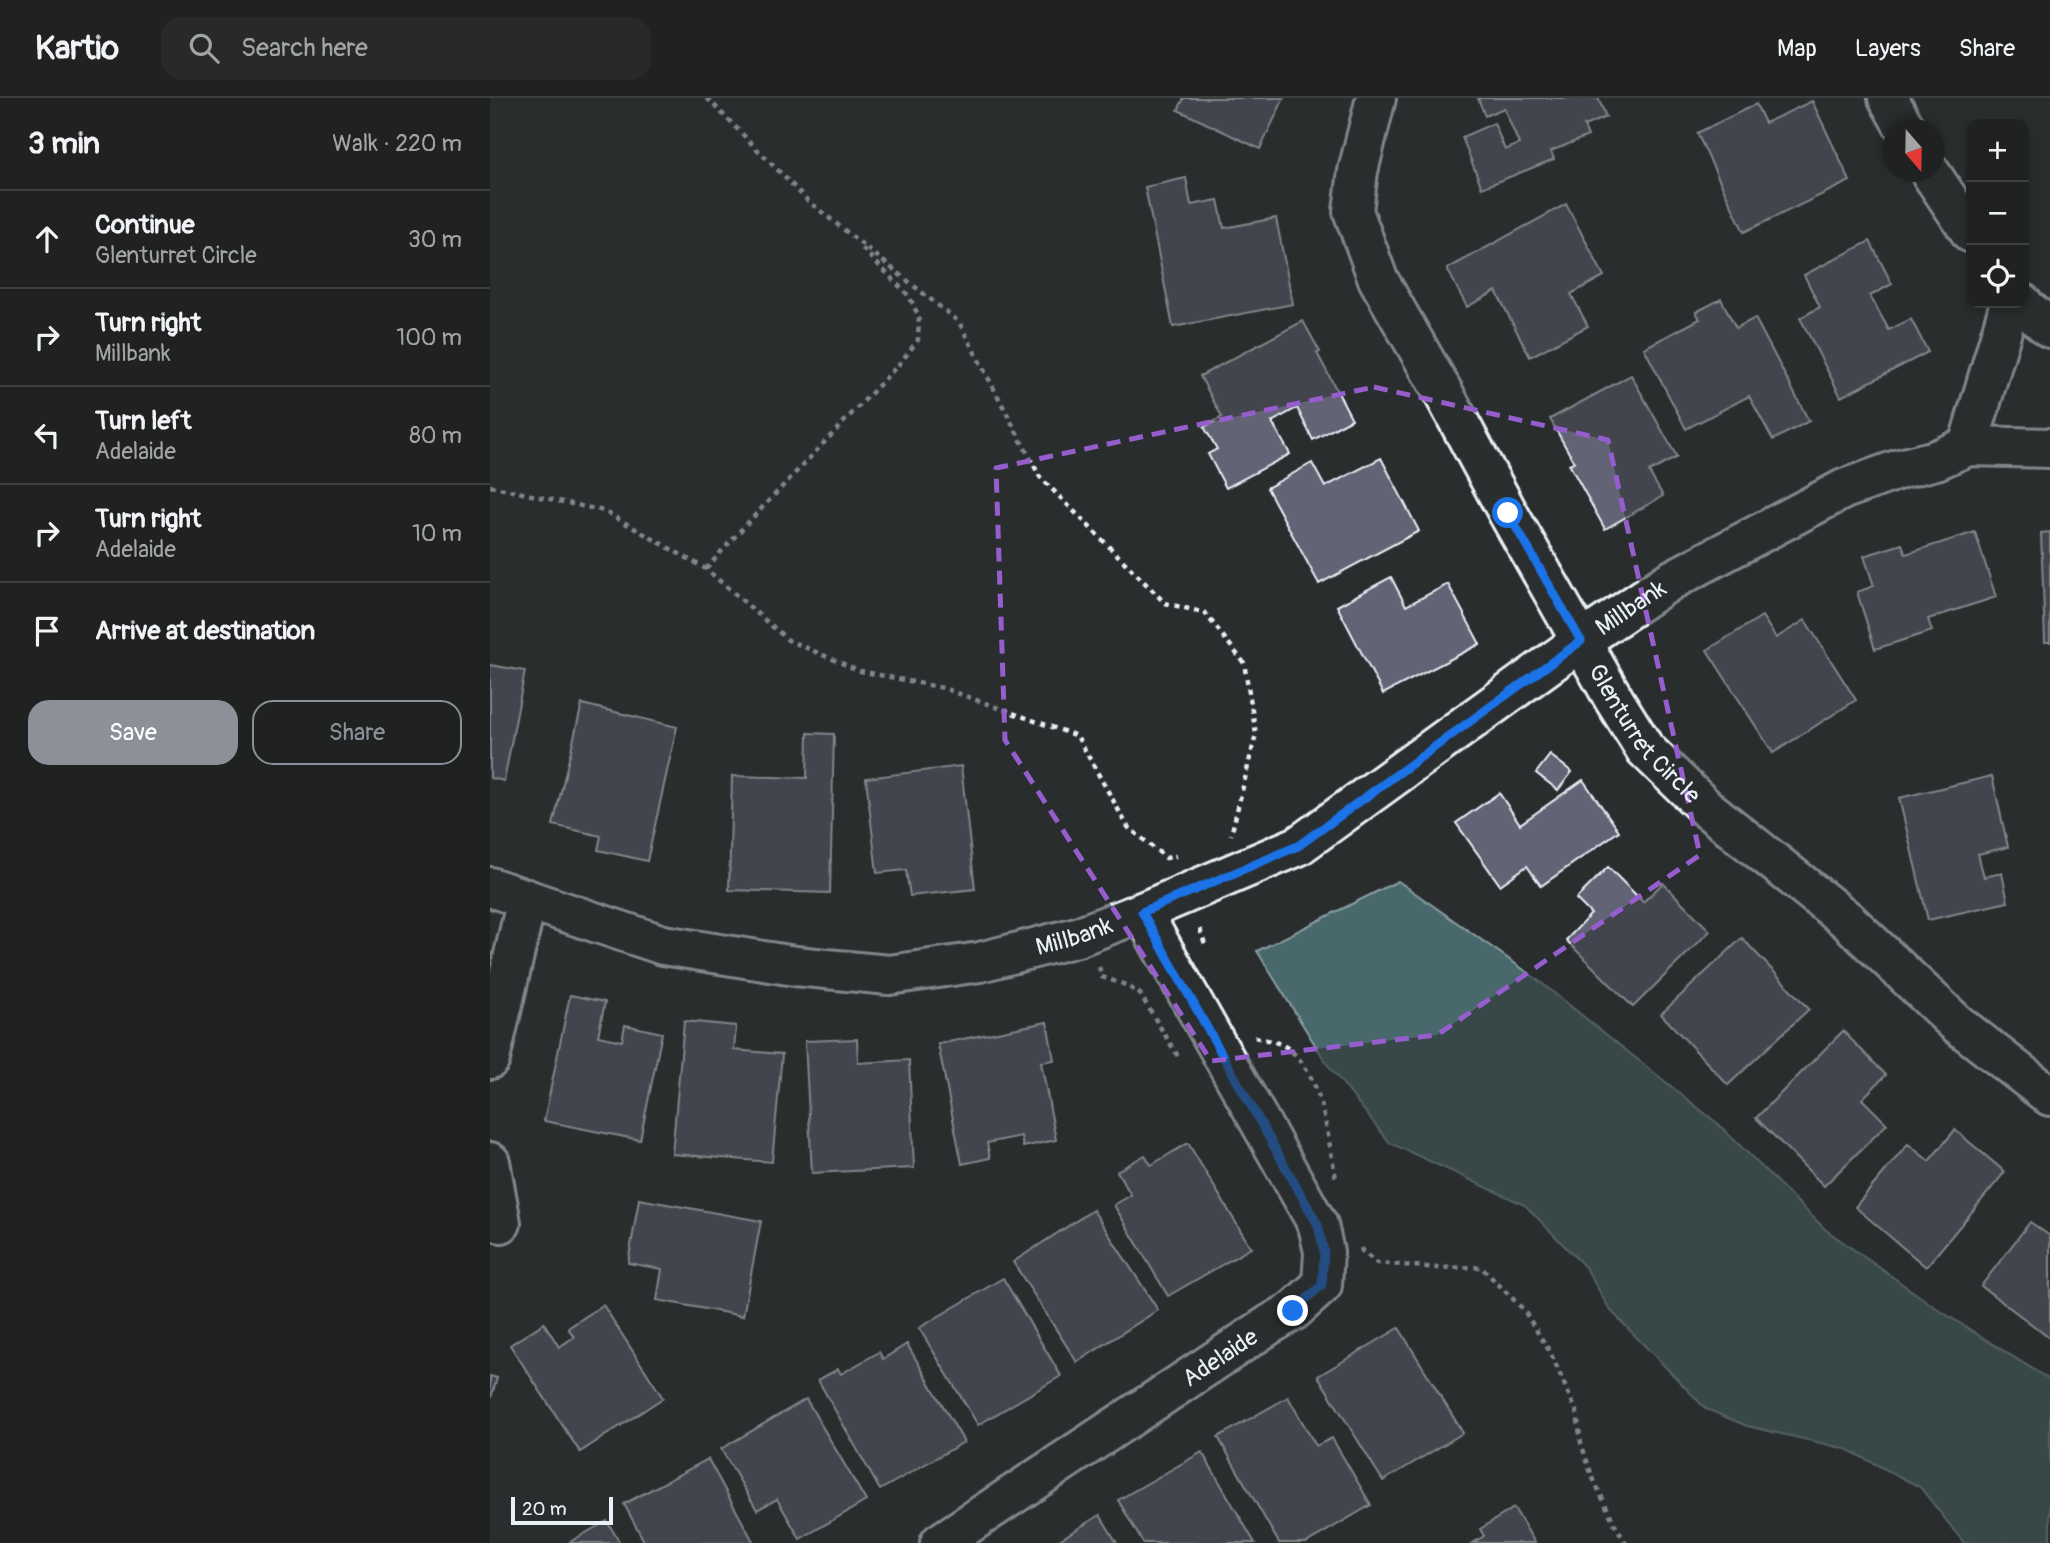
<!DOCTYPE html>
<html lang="en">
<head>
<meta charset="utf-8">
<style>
	:root { --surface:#202222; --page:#282a2a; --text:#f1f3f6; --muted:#a2a4a5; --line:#3d3f40; --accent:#8c9099 }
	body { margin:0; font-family:Pangolin,sans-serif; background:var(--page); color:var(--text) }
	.controls { position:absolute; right:21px; top:21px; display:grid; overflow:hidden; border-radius:14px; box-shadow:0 4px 10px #0003 }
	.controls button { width:63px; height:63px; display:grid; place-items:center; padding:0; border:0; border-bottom:2px solid var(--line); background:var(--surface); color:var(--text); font:35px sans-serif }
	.compass { position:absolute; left:1392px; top:21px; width:63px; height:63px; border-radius:50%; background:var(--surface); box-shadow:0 4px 10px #0003; rotate:160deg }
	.scale { position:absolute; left:21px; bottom:18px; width:102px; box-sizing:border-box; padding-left:7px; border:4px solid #e8f1f8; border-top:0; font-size:19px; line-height:24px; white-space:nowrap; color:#e8f1f8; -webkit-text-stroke:5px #2a2d2e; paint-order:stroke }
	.stop { position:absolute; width:21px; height:21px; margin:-16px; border:5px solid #1a73e8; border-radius:50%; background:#fff }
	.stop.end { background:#1a73e8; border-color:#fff; box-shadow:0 2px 7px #0008 }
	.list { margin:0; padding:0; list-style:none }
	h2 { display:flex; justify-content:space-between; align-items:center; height:91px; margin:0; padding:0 28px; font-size:30px }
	h2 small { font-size:23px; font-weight:400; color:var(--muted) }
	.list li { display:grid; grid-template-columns:46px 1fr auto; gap:21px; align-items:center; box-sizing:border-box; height:98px; padding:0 28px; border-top:2px solid var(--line) }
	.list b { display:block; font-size:26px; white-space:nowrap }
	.list p { margin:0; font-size:23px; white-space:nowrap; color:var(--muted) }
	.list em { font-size:23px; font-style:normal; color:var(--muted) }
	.actions { display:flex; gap:14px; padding:21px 28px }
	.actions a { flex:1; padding:16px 0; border:2px solid var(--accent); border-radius:21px; text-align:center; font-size:24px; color:var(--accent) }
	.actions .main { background:var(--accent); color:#fff }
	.icon { flex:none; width:38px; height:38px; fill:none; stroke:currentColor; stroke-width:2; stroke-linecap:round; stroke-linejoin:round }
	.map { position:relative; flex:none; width:1560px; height:1445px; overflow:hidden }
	header { display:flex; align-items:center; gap:42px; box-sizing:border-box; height:98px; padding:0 35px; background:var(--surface); border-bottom:2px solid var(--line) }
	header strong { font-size:33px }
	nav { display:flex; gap:38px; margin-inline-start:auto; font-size:24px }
	.search { width:490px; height:63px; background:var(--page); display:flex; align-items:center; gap:18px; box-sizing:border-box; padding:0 24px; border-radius:21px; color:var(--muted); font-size:26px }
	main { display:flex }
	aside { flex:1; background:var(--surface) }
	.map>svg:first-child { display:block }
</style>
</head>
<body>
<header>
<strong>Kartio</strong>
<div class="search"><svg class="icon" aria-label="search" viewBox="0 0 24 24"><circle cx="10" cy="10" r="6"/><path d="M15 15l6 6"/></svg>Search here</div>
<nav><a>Map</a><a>Layers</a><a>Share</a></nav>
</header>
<main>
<aside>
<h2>3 min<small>Walk · 220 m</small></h2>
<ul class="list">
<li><svg class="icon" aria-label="ahead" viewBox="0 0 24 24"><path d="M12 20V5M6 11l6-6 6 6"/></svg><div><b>Continue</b><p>Glenturret Circle</p></div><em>30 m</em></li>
<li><svg class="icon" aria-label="right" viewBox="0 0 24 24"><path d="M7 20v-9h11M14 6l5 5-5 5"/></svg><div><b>Turn right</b><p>Millbank</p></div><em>100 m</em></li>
<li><svg class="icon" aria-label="left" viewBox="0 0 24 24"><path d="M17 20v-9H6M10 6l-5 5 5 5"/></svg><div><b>Turn left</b><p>Adelaide</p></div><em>80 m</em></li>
<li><svg class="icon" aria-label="right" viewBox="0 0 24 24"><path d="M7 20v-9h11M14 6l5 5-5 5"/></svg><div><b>Turn right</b><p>Adelaide</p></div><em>10 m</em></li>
<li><svg class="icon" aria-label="arrive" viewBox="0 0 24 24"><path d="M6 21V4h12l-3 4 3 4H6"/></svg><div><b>Arrive at destination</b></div></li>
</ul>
<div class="actions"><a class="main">Save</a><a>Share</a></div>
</aside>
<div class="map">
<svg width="1560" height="1445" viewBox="0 0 1560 1445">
	<rect width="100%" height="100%" fill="#2a2d2e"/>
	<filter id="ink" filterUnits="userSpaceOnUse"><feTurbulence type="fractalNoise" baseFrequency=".0143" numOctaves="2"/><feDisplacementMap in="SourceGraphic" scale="14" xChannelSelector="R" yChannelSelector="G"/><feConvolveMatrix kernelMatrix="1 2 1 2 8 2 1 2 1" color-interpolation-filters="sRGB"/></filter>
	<g filter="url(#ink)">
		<polygon fill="#4a686c" stroke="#899fa4" stroke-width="2" points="908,783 1044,879 1227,1025 1336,1132 1452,1214 1560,1282 1560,1445 1474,1445 1430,1389 1356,1351 1257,1328 1216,1311 1120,1212 1096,1170 1035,1107 900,1045 837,966 767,853"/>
		<g fill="#626375" stroke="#e8f1f8" stroke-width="2">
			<polygon points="694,0 794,0 770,51 688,12"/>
			<polygon points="988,0 1108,0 1116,19 1094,28 1098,38 1061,53 1064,61 992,90 972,39 1004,25 1015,52 1029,46 1014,10 995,18"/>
			<polygon points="1322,3 1360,83 1254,134 1207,35 1266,6 1275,25"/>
			<polygon points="696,80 701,107 728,102 734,130 786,120 803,206 683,229 655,89"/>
			<polygon points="1076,106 1114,178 1081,196 1098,228 1040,259 1006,193 977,209 957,171"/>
			<polygon points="1380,143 1402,186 1380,198 1399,232 1421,221 1438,254 1351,299 1310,220 1330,209 1314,177"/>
			<polygon points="1231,201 1246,230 1265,220 1319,323 1283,342 1259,298 1196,331 1154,250 1210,221 1206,214"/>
			<polygon points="813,223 830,254 827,255 862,321 823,342 807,310 782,324 800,356 736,390 718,356 727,351 714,329 732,319 710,278"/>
			<polygon points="1141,277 1187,359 1159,374 1173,398 1115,431 1079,366 1084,364 1060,321"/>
			<polygon points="891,360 929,433 829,486 777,390 822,365 835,389"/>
			<polygon points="1485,434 1506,499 1438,521 1442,533 1385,551 1367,494 1384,488 1374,458 1412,446 1416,456"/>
			<polygon points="1560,434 1560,544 1555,544 1551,435"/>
			<polygon points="901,479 916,508 958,486 990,546 893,596 847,508"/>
			<polygon points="1272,518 1286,540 1315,522 1366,602 1283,655 1217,552"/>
			<polygon points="0,567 35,573 14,683 0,680"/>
			<polygon points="92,606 187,629 157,763 108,752 111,738 63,727"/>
			<polygon points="318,635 344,636 340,795 239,792 242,678 317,680"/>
			<polygon points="1060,657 1082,674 1068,692 1046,675"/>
			<polygon points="471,668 485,791 420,798 416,772 387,775 376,680"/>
			<polygon points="1502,678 1518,749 1488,756 1494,779 1512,775 1518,804 1438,822 1409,700"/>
			<polygon points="1093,682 1129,733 1051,788 1037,768 1010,787 966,725 1009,695 1030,726"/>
			<polygon points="1118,769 1153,804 1173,785 1220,833 1143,909 1076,842 1101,816 1086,801"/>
			<polygon points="1252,840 1319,911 1238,987 1171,916"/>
			<polygon points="80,897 115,904 108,938 132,943 135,927 172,935 150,1042 54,1023"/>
			<polygon points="194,923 246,928 244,952 292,956 282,1064 182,1056"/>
			<polygon points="557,924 564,962 551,964 566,1042 533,1049 531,1038 497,1045 500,1060 472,1066 448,946"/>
			<polygon points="1353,933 1396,977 1372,1001 1397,1026 1334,1088 1266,1020"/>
			<polygon points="367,941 368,965 419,962 424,1070 322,1075 315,943"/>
			<polygon points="1465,1032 1515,1074 1436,1169 1365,1109 1418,1046 1439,1063"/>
			<polygon points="698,1045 761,1150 678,1198 624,1107 641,1097 627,1073 655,1057 661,1067"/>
			<polygon points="149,1101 271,1123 253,1218 167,1202 172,1171 138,1165"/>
			<polygon points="603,1112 668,1212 587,1264 523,1164"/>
			<polygon points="1540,1124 1560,1138 1560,1240 1491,1188"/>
			<polygon points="513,1180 571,1278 488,1327 429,1230"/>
			<polygon points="113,1207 173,1300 90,1354 20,1247 54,1225 69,1249 84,1239 78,1230"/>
			<polygon points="909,1230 973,1335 893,1383 828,1278"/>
			<polygon points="417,1246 474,1344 390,1392 328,1282 348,1271 351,1276 389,1254 393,1261"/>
			<polygon points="0,1278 7,1280 0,1303"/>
			<polygon points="798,1299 826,1348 842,1340 881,1407 816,1445 789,1445 728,1339"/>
			<polygon points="316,1301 376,1403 310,1441 287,1401 267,1412 231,1351"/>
			<polygon points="712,1354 765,1445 653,1445 628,1402"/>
			<polygon points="218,1361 264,1445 155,1445 134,1406"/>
			<polygon points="1024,1410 1045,1445 983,1445 994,1438 990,1431"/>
			<polygon points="610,1417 627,1445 571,1445 569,1442"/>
			<polygon points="117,1423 130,1445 78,1445"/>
		</g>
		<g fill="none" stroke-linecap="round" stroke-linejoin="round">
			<g stroke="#e8f1f8" stroke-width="44">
				<g id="minor">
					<path id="s1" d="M 886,0 L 868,73 L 863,113 L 888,181 L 954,296 L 1018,415 L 1125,603 L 1155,651 L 1215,709 L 1357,822 L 1466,925 L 1560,998"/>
					<polyline points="1398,0 1416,32"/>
					<polyline points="1440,74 1481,135"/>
					<polyline points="1532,205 1537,211 1560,230"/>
					<polyline points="1478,348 1520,205"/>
					<path id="s2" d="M 0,789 L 173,847 L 305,868 L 399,877 L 490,864 L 587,839 L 652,814 L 808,748 L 1091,543 L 1180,483 L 1354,391 L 1410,371 L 1446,362 L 1478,348 L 1560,350"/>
					<polyline points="0,961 37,801"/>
					<polyline points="0,1064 11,1125"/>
					<path id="s3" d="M 450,1445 L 779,1227 L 803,1213 L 832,1187 L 834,1154 L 828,1127 L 652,814"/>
				</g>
			</g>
			<g stroke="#e8f1f8" stroke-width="4.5" stroke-dasharray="5 5" stroke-linecap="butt">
				<polyline points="217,0 318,103 469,224 550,379 675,505 715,515 754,565 766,636 741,737"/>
				<polyline points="0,388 114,413 216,471 298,542 370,573 453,590 587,638 638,729 676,760 686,758"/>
				<polyline points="216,471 249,434 411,264 428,242 429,219 419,198 370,148"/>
				<polyline points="710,831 716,849"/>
				<polyline points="609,869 612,879 636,887 650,896 689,960"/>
				<path d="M 765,939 C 776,942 791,944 800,952 C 834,980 837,1040 846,1080"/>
				<polyline points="871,1150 872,1153 887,1165 949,1170 991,1169 1033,1211 1060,1254 1087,1315 1091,1345 1102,1378 1125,1427 1136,1445"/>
			</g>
			<use href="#minor" stroke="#2a2d2e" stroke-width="38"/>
		</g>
	</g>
	<g fill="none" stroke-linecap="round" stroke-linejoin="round" filter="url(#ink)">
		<polyline stroke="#1a73e8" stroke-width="9" points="803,1213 832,1187 834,1154 828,1127 652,814 808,748 1091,543 1018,415"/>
	</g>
	<path d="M0 0H1560V1445H0ZM 884,289 L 1118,342 L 1210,757 L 947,937 L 721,963 L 515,642 L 506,370 Z" fill="#2a2d2e" fill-opacity=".55" fill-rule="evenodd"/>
	<path fill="none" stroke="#965dcd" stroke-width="5" stroke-dasharray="14 9" stroke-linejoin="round" d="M 884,289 L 1118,342 L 1210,757 L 947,937 L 721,963 L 515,642 L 506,370 Z"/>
	<g text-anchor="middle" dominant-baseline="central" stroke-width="5" stroke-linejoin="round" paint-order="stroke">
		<g font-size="24" fill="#e8f1f8" stroke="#2a2d2e">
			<text stroke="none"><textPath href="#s2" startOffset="1251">Millbank</textPath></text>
			<text stroke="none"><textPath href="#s1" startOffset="716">Glenturret Circle</textPath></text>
			<text stroke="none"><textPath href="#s2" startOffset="600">Millbank</textPath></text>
			<text stroke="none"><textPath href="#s3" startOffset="336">Adelaide</textPath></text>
		</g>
	</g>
</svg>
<div class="controls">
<button>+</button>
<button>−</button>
<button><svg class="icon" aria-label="locate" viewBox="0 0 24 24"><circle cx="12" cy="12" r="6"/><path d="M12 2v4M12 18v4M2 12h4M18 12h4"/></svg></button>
</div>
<svg class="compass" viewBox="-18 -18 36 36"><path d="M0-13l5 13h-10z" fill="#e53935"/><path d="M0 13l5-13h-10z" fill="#a2a4a5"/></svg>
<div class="scale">20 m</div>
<div class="stop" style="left:1018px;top:415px"></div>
<div class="stop end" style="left:803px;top:1213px"></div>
</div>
</main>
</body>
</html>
